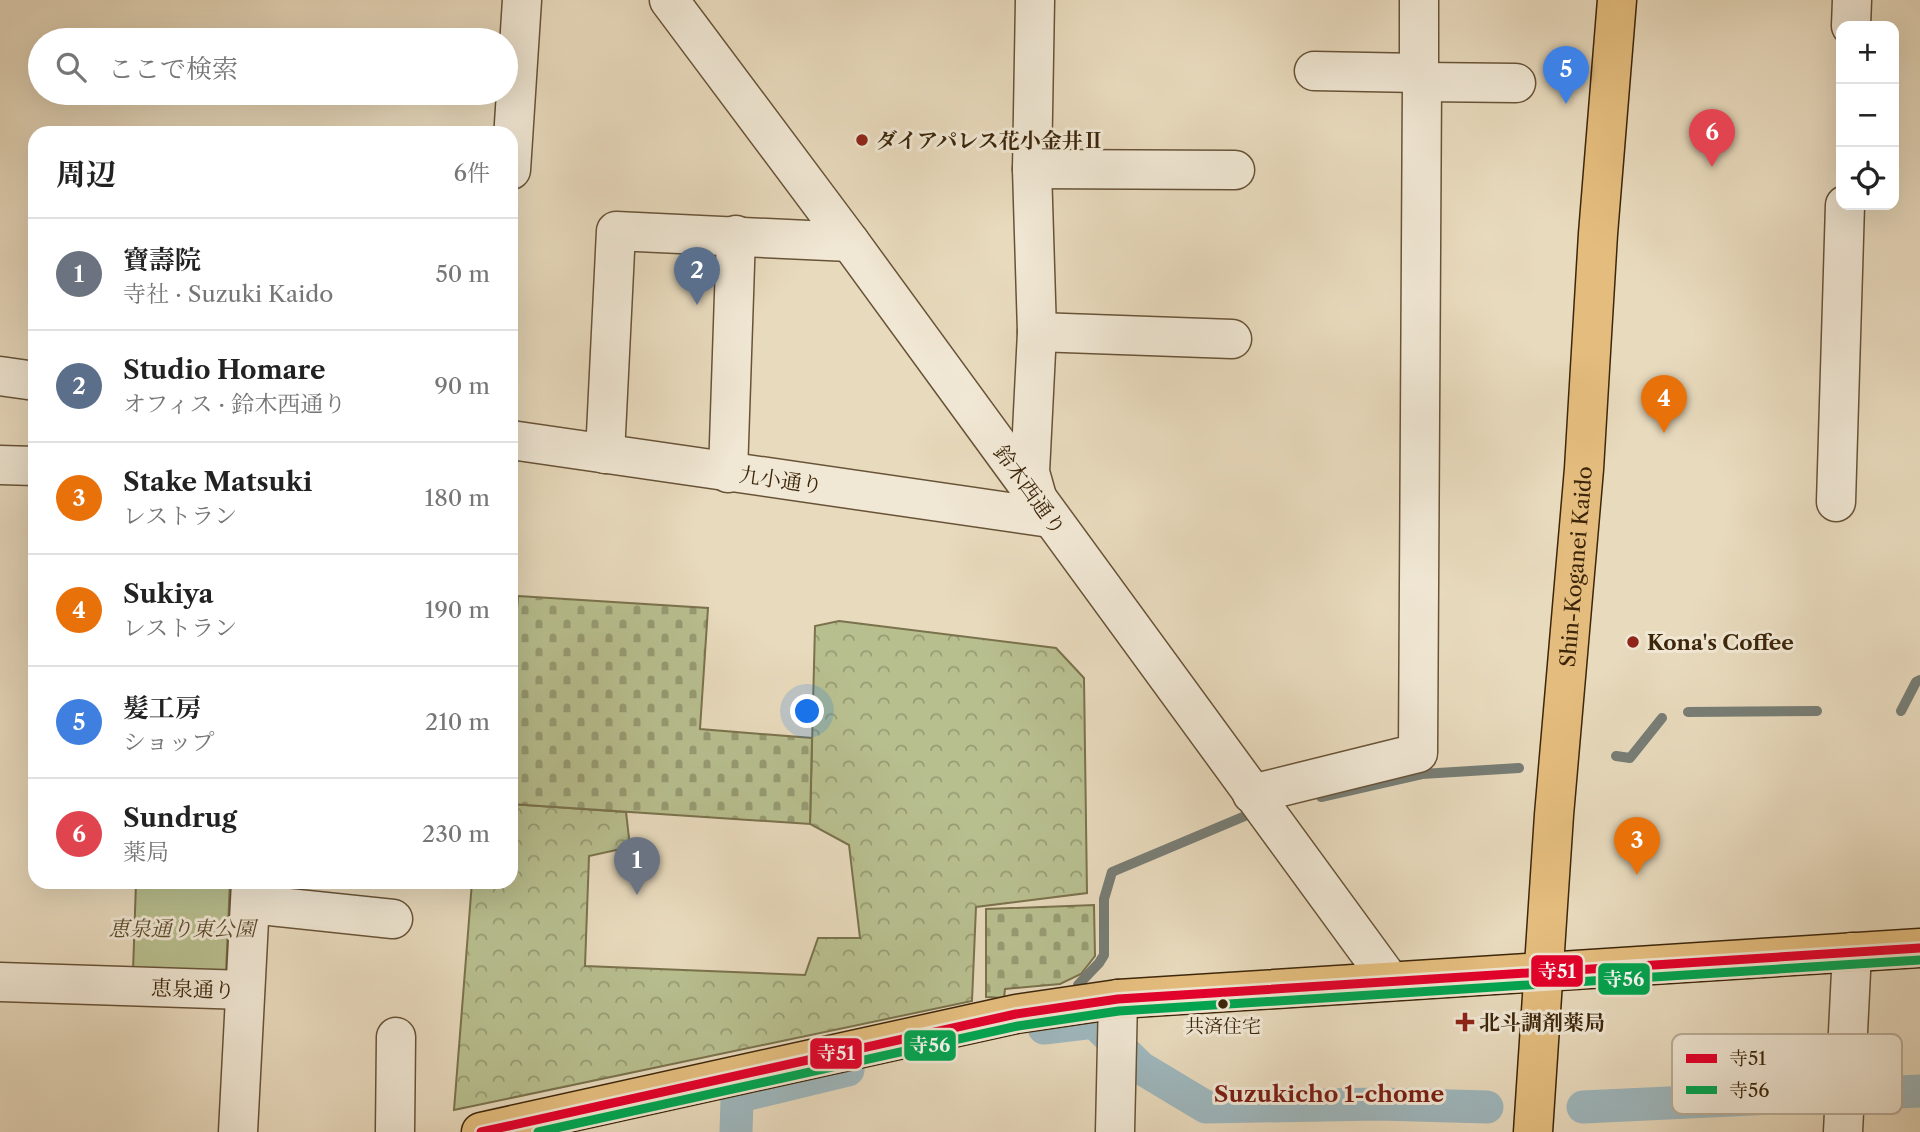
<!DOCTYPE html>
<html lang="ja">
<head>
<meta charset="utf-8">
<style>
	:root { --surface:#fff; --page:#f2f2f2; --text:#222; --muted:#767676; --line:#e0e0e0; --accent:#7c3aed }
	body { margin:0; font-family:"Libre Caslon Text","Noto Serif JP",serif; background:var(--page); color:var(--text) }
	.controls { position:absolute; right:21px; top:21px; display:grid; overflow:hidden; border-radius:14px; box-shadow:0 7px 28px #0002 }
	.controls button { width:63px; height:63px; display:grid; place-items:center; padding:0; border:0; border-bottom:2px solid var(--line); background:var(--surface); color:var(--text); font:35px sans-serif }
	.you { position:absolute; left:808px; top:712px; width:24px; height:24px; margin:-18px; border:5px solid #fff; border-radius:50%; background:#1a73e8; box-shadow:0 0 0 10px #1a73e833 }
	.badge { display:grid; place-items:center; width:46px; height:46px; border-radius:50%; background:var(--accent); color:#fff; font-size:23px; font-weight:700 }
	.pin { position:absolute; translate:-50% -58px; filter:drop-shadow(0 2px 4px #0008) }
	.pin::after { content:''; position:absolute; top:37px; width:24px; height:21px; background:inherit; clip-path:polygon(0 0,100% 0,50% 100%) }
	.list { margin:0; padding:0; list-style:none }
	h2 { display:flex; justify-content:space-between; align-items:center; height:91px; margin:0; padding:0 28px; font-size:30px }
	h2 small { font-size:23px; font-weight:400; color:var(--muted) }
	.list li { display:grid; grid-template-columns:46px 1fr auto; gap:21px; align-items:center; box-sizing:border-box; height:112px; padding:0 28px; border-top:2px solid var(--line) }
	.list b { display:block; font-size:26px; white-space:nowrap }
	.list p { margin:0; font-size:23px; white-space:nowrap; color:var(--muted) }
	.list em { font-size:23px; font-style:normal; color:var(--muted) }
	.icon { flex:none; width:38px; height:38px; fill:none; stroke:currentColor; stroke-width:2; stroke-linecap:round; stroke-linejoin:round }
	.map { position:relative; flex:none; width:1920px; height:1132px; overflow:hidden }
	.search { position:absolute; background:var(--surface); box-shadow:0 7px 28px #0002; left:28px; top:28px; width:490px; height:77px; display:flex; align-items:center; gap:18px; box-sizing:border-box; padding:0 24px; border-radius:38px; color:var(--muted); font-size:26px }
	.panel { position:absolute; background:var(--surface); box-shadow:0 7px 28px #0002; left:28px; top:126px; width:490px; height:763px; border-radius:21px }
	.map>svg:first-child { display:block }
</style>
</head>
<body>
<div class="map">
<svg width="1920" height="1132" viewBox="0 0 1920 1132">
	<defs>
		<pattern id="forest-crowns" width="20" height="18" patternUnits="userSpaceOnUse" patternTransform="scale(1.75)"><rect width="20" height="18" fill="#b8bf8f"/><path d="M2 6a3 3 0 1 1 6 0M12 15a3 3 0 1 1 6 0" fill="none" stroke="#979b73"/></pattern>
		<pattern id="cemetery-stones" width="16" height="16" patternUnits="userSpaceOnUse" patternTransform="scale(1.75)"><rect width="16" height="16" fill="#b8bf8f"/><path d="M2 7V4a2 2 0 0 1 4 0v3zM10 15v-3a2 2 0 0 1 4 0v3z" fill="#979b73"/></pattern>
	</defs>
	<rect width="100%" height="100%" fill="#e8dabd"/>
	<filter id="stains"><feTurbulence type="fractalNoise" baseFrequency=".00286" numOctaves="4"/><feColorMatrix values="0 0 0 0 .2 0 0 0 0 .09 0 0 0 0 .02 0 0 0 .5 -.17"/></filter>
	<radialGradient id="worn" r=".72"><stop offset=".6" stop-color="#630" stop-opacity="0"/><stop offset="1" stop-color="#630" stop-opacity=".3"/></radialGradient>
	<polygon fill="url(#forest-crowns)" stroke="#7a724c" stroke-width="2" points="839,621 1056,648 1084,678 1087,893 976,907 972,1001 454,1110 472,882 511,882 511,804 626,812 630,847 589,856 585,966 805,975 818,938 860,938 849,845 810,824 815,626"/>
	<g fill="url(#cemetery-stones)" stroke="#7a724c" stroke-width="2">
		<polygon points="518,596 708,608 700,729 812,738 810,824 511,804 511,687"/>
		<polygon points="1094,905 1095,956 1081,974 1060,984 1005,989 1004,998 986,997 986,909"/>
	</g>
	<polygon fill="#b8bf8f" stroke="#7a724c" stroke-width="2" points="136,882 230,882 226,973 133,972"/>
	<g fill="none" stroke-linecap="round" stroke-linejoin="round">
		<g stroke="#777d75" stroke-width="10">
			<polyline points="1901,711 1916,682 1920,680"/>
			<polyline points="1688,712 1817,711"/>
			<polyline points="1616,756 1630,758 1662,718"/>
			<polyline points="1321,797 1422,774 1519,768"/>
			<polyline points="1078,985 1099,963 1104,955 1104,899 1112,872 1245,816"/>
		</g>
		<g stroke="#9eb7bd" stroke-width="33">
			<polyline points="1044,1028 1094,1022 1141,1068 1206,1107 1379,1104 1487,1107"/>
			<polyline points="1583,1107 1920,1091"/>
			<polyline points="736,1132 737,1100 740,1096 848,1070"/>
		</g>
		<g stroke="#685337" stroke-width="41">
			<g id="minor">
				<polyline points="669,0 850,242 1390,981"/>
				<polyline points="1035,0 1032,169 1037,332 1030,472 1037,497"/>
				<polyline points="1851,26 1852,0"/>
				<polyline points="1314,71 1419,73"/>
				<polyline points="1422,82 1516,83"/>
				<polyline points="1032,169 1235,170"/>
				<polyline points="511,170 522,0"/>
				<polyline points="1037,332 1232,339"/>
				<polyline points="0,376 35,381"/>
				<polyline points="511,440 1050,518"/>
				<polyline points="605,454 616,231 850,242"/>
				<polyline points="0,465 35,466"/>
				<polyline points="728,473 736,235"/>
				<polyline points="1836,502 1845,205"/>
				<polyline points="1252,794 1418,753 1422,82 1419,73 1419,0"/>
				<polyline points="251,904 393,919"/>
				<polyline points="0,982 245,990"/>
				<polyline points="238,1132 251,882"/>
				<polyline points="395,1132 396,1037"/>
				<polyline points="1115,1132 1118,999"/>
				<polyline points="1843,1132 1852,952"/>
			</g>
		</g>
		<g stroke="#3d260a" stroke-width="41">
			<g id="major">
				<polyline points="481,1132 1016,1014 1118,999 1920,948"/>
				<path id="s1" d="M 1533,1132 L 1554,815 L 1584,469 L 1598,234 L 1617,0"/>
			</g>
		</g>
		<use href="#minor" stroke="#f0e7d4" stroke-width="38"/>
		<use href="#major" stroke="#e4bd7e" stroke-width="38"/>
		<g stroke="#f0e7d4" stroke-width="14">
			<polyline id="bus-1" points="481,1132 1016,1014 1118,999 1920,948"/>
		</g>
		<g stroke="#f0e7d4" stroke-width="14">
			<polyline id="bus-2" points="538,1132 1018,1026 1119,1011 1920,960"/>
		</g>
		<use href="#bus-1" stroke="#e4002b" stroke-width="9"/>
		<use href="#bus-2" stroke="#00a651" stroke-width="9"/>
	</g>
	<g fill="#8f2418" stroke="#f0e7d4" stroke-width="2.5">
		<circle cx="862" cy="140" r="7"/>
		<circle cx="1633" cy="642" r="7"/>
		<path d="M1461.5 1011.5h7v7h7v7h-7v7h-7v-7h-7v-7h7z"/>
	</g>
	<circle fill="#3d260a" stroke="#f0e7d4" stroke-width="2.5" cx="1223" cy="1004" r="6"/>
	<g text-anchor="middle" dominant-baseline="central" stroke-width="6" stroke-linejoin="round" paint-order="stroke">
		<g font-size="19" fill="#3d260a" stroke="#f0e7d4">
			<text x="1223" y="1026">共済住宅</text>
		</g>
		<g font-size="21" font-weight="bold" fill="#3d260a" stroke="#f0e7d4" text-anchor="start">
			<text x="876" y="140">ダイアパレス花小金井Ⅱ</text>
			<text x="1647" y="642">Kona's Coffee</text>
			<text x="1479" y="1022">北斗調剤薬局</text>
		</g>
		<g font-size="21" fill="#3d260a" stroke="#f0e7d4">
			<text transform="translate(781 480) rotate(8)">九小通り</text>
			<text transform="translate(1030 490) rotate(54)">鈴木西通り</text>
			<text stroke="none"><textPath href="#s1" startOffset="567">Shin-Koganei Kaido</textPath></text>
			<text transform="translate(193 989) rotate(2)">恵泉通り</text>
		</g>
		<g font-size="21" font-style="italic" fill="#5c4c2b" stroke="#f0e7d4">
			<text x="182" y="928">恵泉通り東公園</text>
		</g>
		<g font-size="23" font-weight="bold" fill="#7a1f14" stroke="#f0e7d4">
			<text x="1329" y="1094">Suzukicho 1-chome</text>
		</g>
	</g>
	<rect x="1672" y="1034" width="230" height="80" rx="10" fill="#f0e7d4" stroke="#baad97" stroke-width="2"/>
	<rect x="1686" y="1054" width="31" height="9" fill="#e4002b"/>
	<rect x="1686" y="1086" width="31" height="8" fill="#00a651"/>
	<g font-size="19" fill="#3d260a">
		<text x="1729" y="1065">寺51</text>
		<text x="1729" y="1097">寺56</text>
	</g>
	<g stroke="#f0e7d4" stroke-width="2.5">
		<rect x="1530" y="954" width="54" height="34" rx="7" fill="#e4002b"/>
		<rect x="1597" y="962" width="54" height="34" rx="7" fill="#00a651"/>
		<rect x="903" y="1029" width="54" height="33" rx="7" fill="#00a651"/>
		<rect x="809" y="1037" width="54" height="33" rx="7" fill="#e4002b"/>
	</g>
	<g font-size="19" text-anchor="middle" font-weight="bold" fill="#fff">
		<text x="1557" y="978">寺51</text>
		<text x="1624" y="986">寺56</text>
		<text x="930" y="1052">寺56</text>
		<text x="836" y="1060">寺51</text>
	</g>
	<rect width="100%" height="100%" filter="url(#stains)"/>
	<rect width="100%" height="100%" fill="url(#worn)"/>
</svg>
<div class="controls">
<button>+</button>
<button>−</button>
<button><svg class="icon" aria-label="locate" viewBox="0 0 24 24"><circle cx="12" cy="12" r="6"/><path d="M12 2v4M12 18v4M2 12h4M18 12h4"/></svg></button>
</div>
<div class="you"></div>
<div class="pin badge" style="left:637px;top:895px;background:#6b7280">1</div>
<div class="pin badge" style="left:697px;top:305px;background:#5c6f8a">2</div>
<div class="pin badge" style="left:1637px;top:875px;background:#e8710a">3</div>
<div class="pin badge" style="left:1664px;top:433px;background:#e8710a">4</div>
<div class="pin badge" style="left:1566px;top:104px;background:#3f7fe0">5</div>
<div class="pin badge" style="left:1712px;top:167px;background:#e0444e">6</div>
<div class="search"><svg class="icon" aria-label="search" viewBox="0 0 24 24"><circle cx="10" cy="10" r="6"/><path d="M15 15l6 6"/></svg>ここで検索</div>
<section class="panel">
<h2>周辺<small>6件</small></h2>
<ul class="list">
<li><span class="badge" style="background:#6b7280">1</span><div><b>寶壽院</b><p>寺社 · Suzuki Kaido</p></div><em>50 m</em></li>
<li><span class="badge" style="background:#5c6f8a">2</span><div><b>Studio Homare</b><p>オフィス · 鈴木西通り</p></div><em>90 m</em></li>
<li><span class="badge" style="background:#e8710a">3</span><div><b>Stake Matsuki</b><p>レストラン</p></div><em>180 m</em></li>
<li><span class="badge" style="background:#e8710a">4</span><div><b>Sukiya</b><p>レストラン</p></div><em>190 m</em></li>
<li><span class="badge" style="background:#3f7fe0">5</span><div><b>髪工房</b><p>ショップ</p></div><em>210 m</em></li>
<li><span class="badge" style="background:#e0444e">6</span><div><b>Sundrug</b><p>薬局</p></div><em>230 m</em></li>
</ul>
</section>
</div>
</body>
</html>
